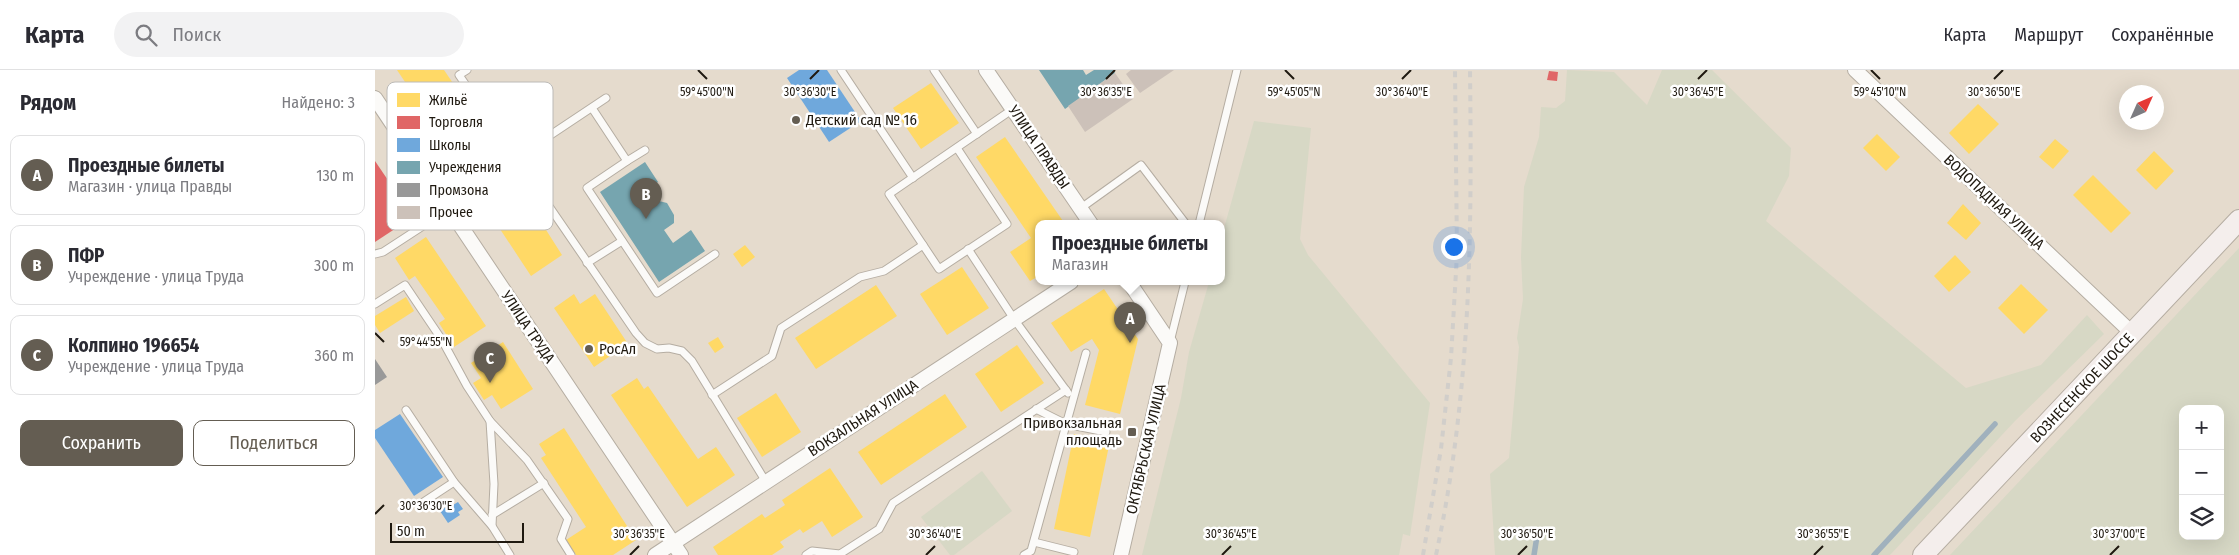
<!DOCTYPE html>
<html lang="ru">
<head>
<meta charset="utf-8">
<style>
	:root { --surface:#fff; --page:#f2f2f3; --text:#2b2b33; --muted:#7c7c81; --line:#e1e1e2; --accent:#645d52 }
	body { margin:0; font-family:"Fira Sans Condensed",sans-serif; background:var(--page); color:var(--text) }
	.controls { position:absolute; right:15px; bottom:15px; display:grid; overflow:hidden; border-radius:10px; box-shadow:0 5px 20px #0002 }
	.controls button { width:45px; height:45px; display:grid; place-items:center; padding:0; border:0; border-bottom:1px solid var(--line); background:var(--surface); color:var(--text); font:25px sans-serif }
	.compass { position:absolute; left:1744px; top:15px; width:45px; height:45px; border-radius:50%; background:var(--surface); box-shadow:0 5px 20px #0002; rotate:45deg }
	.scale { position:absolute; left:15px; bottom:12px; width:134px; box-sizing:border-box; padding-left:5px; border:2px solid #1f1910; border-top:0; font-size:14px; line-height:18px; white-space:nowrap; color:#1f1910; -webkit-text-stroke:4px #fff; paint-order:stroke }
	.you { position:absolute; left:1078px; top:176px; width:18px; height:18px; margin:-12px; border:4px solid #fff; border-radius:50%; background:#1a73e8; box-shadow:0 0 0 8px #1a73e833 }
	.badge { display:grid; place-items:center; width:32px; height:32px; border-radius:50%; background:var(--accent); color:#fff; font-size:16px; font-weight:700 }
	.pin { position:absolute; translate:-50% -41px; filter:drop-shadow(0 1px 2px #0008) }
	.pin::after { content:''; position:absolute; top:26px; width:18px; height:15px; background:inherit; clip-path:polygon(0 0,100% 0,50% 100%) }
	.popup { position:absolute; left:660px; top:150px; width:190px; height:65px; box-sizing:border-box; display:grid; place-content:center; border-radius:10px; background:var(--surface); filter:drop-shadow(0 1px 4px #0005); font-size:16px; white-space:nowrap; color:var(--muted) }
	.popup b { font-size:19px; color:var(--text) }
	.popup::after { content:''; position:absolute; left:50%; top:100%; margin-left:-10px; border:10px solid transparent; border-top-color:var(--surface) }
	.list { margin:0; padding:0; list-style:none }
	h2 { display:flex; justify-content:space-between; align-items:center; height:65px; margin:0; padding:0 20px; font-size:21px }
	h2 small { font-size:16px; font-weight:400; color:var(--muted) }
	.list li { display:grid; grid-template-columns:32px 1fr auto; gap:15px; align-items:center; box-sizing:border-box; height:80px; margin:0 10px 10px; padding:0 10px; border:1px solid var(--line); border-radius:10px }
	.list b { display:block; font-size:19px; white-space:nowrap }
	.list p { margin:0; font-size:16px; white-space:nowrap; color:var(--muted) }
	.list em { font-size:16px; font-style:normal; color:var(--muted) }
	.actions { display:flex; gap:10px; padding:15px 20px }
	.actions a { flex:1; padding:11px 0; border:1px solid var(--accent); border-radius:10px; text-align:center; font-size:18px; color:var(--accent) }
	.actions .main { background:var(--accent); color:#fff }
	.icon { flex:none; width:28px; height:28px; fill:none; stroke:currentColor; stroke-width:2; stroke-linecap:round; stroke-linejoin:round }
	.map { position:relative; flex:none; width:1864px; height:485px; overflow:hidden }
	header { display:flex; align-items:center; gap:30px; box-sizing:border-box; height:70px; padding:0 25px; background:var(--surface); border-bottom:1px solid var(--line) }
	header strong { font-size:24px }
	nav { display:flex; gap:28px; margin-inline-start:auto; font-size:18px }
	.search { width:350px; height:45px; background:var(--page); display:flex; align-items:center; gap:12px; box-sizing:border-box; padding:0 18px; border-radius:28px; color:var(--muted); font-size:19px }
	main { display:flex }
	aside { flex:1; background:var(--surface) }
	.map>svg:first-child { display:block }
</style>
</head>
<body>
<header>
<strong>Карта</strong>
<div class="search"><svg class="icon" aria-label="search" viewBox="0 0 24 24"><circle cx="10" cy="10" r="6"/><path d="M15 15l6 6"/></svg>Поиск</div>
<nav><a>Карта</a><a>Маршрут</a><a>Сохранённые</a></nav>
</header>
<main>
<aside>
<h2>Рядом<small>Найдено: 3</small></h2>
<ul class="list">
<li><span class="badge">A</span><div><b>Проездные билеты</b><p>Магазин · улица Правды</p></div><em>130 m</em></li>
<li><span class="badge">B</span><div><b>ПФР</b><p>Учреждение · улица Труда</p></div><em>300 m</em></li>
<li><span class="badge">C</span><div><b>Колпино 196654</b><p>Учреждение · улица Труда</p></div><em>360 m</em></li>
</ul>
<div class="actions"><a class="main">Сохранить</a><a>Поделиться</a></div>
</aside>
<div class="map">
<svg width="1864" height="485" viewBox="0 0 1864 485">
	<rect width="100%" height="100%" fill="#e5dbcd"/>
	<g fill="#d7d8c5" fill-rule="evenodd">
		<polygon points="1192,0 1239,2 1272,35 1287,0 1337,0 1416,78 1414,106 1391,151 1591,318 1666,295 1712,245 1729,264 1640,351 1515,485 1120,485 1115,404 1134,388 1144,277 1142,268 1148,229 1146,187 1149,117 1164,67 1166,37 1181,38 1190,31"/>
		<polygon points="879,51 936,58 925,169 933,185 1055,333 1035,466 1028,464 1024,485 767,485 806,328 814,282 834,212 846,212 846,169"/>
		<path d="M 1864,178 L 1864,485 L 1575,485 ZM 1808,339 L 1845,339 L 1845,466 L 1808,466 Z"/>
		<polygon points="607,401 637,441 579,485 575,485 546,447"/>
	</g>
	<g fill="#ffd966">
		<polygon points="22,0 69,0 116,69 83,91"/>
		<polygon points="556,13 584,53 546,79 518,38"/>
		<polygon points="1603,34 1624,54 1594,84 1574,63"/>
		<polygon points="1502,64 1525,87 1511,101 1488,78"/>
		<polygon points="630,67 690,154 664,154 664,206 655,211 635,182 656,168 601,87"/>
		<polygon points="1680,69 1694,81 1678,99 1664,87"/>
		<polygon points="1779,81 1799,101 1781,120 1761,100"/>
		<polygon points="128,94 150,127 144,131 160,156 166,152 187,185 156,206 96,115"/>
		<polygon points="1718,105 1756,143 1736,163 1698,125"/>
		<polygon points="1588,134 1606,153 1591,170 1572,153"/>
		<polygon points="51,167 111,256 79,277 64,253 70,249 40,206 34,210 20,188"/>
		<polygon points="370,175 380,187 367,197 358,184"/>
		<polygon points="1580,185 1596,202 1574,222 1559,206"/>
		<polygon points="587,197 614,238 572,265 545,224"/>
		<polygon points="1646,214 1673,240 1649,264 1623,238"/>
		<polygon points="501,215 522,246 441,299 420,268"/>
		<polygon points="729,219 763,269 745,344 710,335 724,280 717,269 696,282 676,253"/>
		<polygon points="199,224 205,234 220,224 253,274 219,297 179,238"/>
		<polygon points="31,227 39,241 5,263 0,255 0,246"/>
		<polygon points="343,267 349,277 340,283 333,273"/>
		<polygon points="128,272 158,319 126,339 117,325 109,330 98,313 106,308 96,293"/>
		<polygon points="642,275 669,313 626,342 600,304"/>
		<polygon points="262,308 269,319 273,316 323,389 341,377 360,405 312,437 236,325"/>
		<polygon points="401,323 426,362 387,387 362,348"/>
		<polygon points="570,324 592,357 506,415 483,382"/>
		<polygon points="189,358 261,470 238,485 201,485 191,470 211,457 166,388 171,385 164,374"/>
		<polygon points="699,364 735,371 715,467 679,459"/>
		<polygon points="455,398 488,447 457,467 447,451 428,463 425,459 405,472 409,477 397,485 343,485 338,477 387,444 390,448 410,435 407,430"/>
	</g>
	<g fill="#e06666">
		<polygon points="1174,1 1183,2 1182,11 1172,10"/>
		<polygon points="0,91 38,147 0,172"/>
	</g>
	<g fill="#6fa8dc">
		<polygon points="424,0 452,0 486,51 454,72 412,8"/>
		<polygon points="25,344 68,407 39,426 0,368 0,360"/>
		<polygon points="83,432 88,439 83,442 85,445 73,453 65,441 77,433 78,435"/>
	</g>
	<g fill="#76a5af">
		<polygon points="664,0 708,0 711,5 719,0 738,0 740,3 690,39"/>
		<polygon points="270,92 283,112 265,124 274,138 284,131 292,133 299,145 299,153 289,160 298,173 316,160 330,181 284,212 225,122"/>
	</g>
	<polygon fill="#999" points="0,289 12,307 0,315"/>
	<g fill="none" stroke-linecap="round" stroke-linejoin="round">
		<g stroke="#a0b1bd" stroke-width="5.5">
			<polyline points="1159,485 1163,460"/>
			<polyline points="1499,485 1620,354"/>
		</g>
	</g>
	<g fill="#ccc1b9">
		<polygon points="756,0 799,0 765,23 751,4"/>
		<polygon points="740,3 758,29 710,62 693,36"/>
	</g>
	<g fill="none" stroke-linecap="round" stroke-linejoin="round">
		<g stroke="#b5ada2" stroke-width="9">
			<g id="lane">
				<polyline points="92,0 84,5 261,263 270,273 282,279 294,278 307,281 317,291 391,412"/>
				<polyline points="466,0 538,108"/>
				<polyline points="559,0 602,64"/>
				<polyline points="217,38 252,91 212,118 282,223 340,184"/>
				<polyline points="141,88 231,28"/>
				<polyline points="252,91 270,80"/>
				<polyline points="706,138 766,95 811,154"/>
				<polyline points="824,154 862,0"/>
				<polyline points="548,175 564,199 632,154 582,78"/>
				<polyline points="593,179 639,249 693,323"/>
				<polyline points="0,184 8,182 74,139"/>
				<polyline points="212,193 247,171"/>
				<polyline points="0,234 30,215 67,270 92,316 115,351 119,414 117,456 135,485"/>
				<polyline points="795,272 810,212"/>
				<polyline points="337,325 397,286 406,258 485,207 509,201 548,175 514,124 638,39"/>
				<polyline points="661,339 691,354 731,362"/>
				<polyline points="31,340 79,412 117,456"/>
				<polyline points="115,351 152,390 193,449 186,469 196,485"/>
				<polyline points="47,433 79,412"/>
				<polyline points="117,445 169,413"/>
				<polyline points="659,472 699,482"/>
				<polyline points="431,485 437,481 465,484 504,459 518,433 691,320"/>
				<polyline points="649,485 656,481 711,283"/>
			</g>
		</g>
		<g stroke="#b5ada2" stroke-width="16">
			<g id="street">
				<polyline points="611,0 716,154"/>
				<polyline points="1480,0 1758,264"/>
				<polyline points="0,28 306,485"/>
				<polyline points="280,485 696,212"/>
				<polyline points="746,485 795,273 754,212"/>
			</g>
		</g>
		<g stroke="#b5ada2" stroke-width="22">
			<polyline id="secondary" points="1548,485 1864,150"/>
		</g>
		<use href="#lane" stroke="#fbfaf8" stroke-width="7"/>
		<use href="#street" stroke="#fbfaf8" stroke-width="14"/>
		<use href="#secondary" stroke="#f4eeec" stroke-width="20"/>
		<g stroke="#d1ceca" stroke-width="4" stroke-dasharray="6 6" stroke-linecap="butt">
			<polyline points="1048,485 1066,379 1076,288 1082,184 1080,0"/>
			<path d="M 1061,485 C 1096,322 1097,165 1095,0"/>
		</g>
	</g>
	<path fill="none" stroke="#1f1910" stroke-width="2" d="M 323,0 L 332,9M 910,0 L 919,9M 1496,0 L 1505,9M 435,9 L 444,0M 731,9 L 740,0M 1027,9 L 1036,0M 1323,9 L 1332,0M 1619,9 L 1628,0M 0,263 L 9,272M 0,444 L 9,435M 255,485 L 264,476M 551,485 L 560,476M 847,485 L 856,476M 1143,485 L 1152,476M 1439,485 L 1448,476M 1735,485 L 1744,476"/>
	<g fill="#645d52" stroke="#fff" stroke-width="2">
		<circle cx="421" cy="50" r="5"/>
		<circle cx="214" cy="279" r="5"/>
		<rect x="752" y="357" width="10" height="10" rx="2.5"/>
	</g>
	<g text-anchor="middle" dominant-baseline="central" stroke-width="5" stroke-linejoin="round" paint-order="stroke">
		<g font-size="15" fill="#1f1910" stroke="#fff" text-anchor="start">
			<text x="431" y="50">Детский сад № 16</text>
			<text x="224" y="279">РосАл</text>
			<text x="747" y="353" text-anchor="end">Привокзальная<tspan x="747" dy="17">площадь</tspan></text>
		</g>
		<g font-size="15" fill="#1f1910" stroke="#fff">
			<text transform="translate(664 77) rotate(56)">УЛИЦА ПРАВДЫ</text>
			<text transform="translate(1619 132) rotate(43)">ВОДОПАДНАЯ УЛИЦА</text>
			<text transform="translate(153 257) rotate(56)">УЛИЦА ТРУДА</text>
			<text transform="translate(1707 318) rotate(-47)">ВОЗНЕСЕНСКОЕ ШОССЕ</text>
			<text transform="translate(488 348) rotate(-33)">ВОКЗАЛЬНАЯ УЛИЦА</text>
			<text transform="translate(771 379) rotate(-77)">ОКТЯБРЬСКАЯ УЛИЦА</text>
		</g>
	</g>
	<rect x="12" y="12" width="166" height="148" rx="8" fill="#fff" stroke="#bcbab7" stroke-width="1"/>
	<rect x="22" y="23" width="23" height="14" fill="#ffd966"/>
	<rect x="22" y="46" width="23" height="13" fill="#e06666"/>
	<rect x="22" y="68" width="23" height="14" fill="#6fa8dc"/>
	<rect x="22" y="91" width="23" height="13" fill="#76a5af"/>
	<rect x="22" y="113" width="23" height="14" fill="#999"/>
	<rect x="22" y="136" width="23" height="13" fill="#ccc1b9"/>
	<g font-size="14" fill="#1f1910">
		<text x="54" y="35">Жильё</text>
		<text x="54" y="57">Торговля</text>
		<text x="54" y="80">Школы</text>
		<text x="54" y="102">Учреждения</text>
		<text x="54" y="125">Промзона</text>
		<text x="54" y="147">Прочее</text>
	</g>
	<g font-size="12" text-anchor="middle" fill="#1f1910" stroke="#fff" stroke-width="5" stroke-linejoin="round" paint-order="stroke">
		<text x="332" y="26">59°45'00"N</text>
		<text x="435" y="26">30°36'30"E</text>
		<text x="731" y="26">30°36'35"E</text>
		<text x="919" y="26">59°45'05"N</text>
		<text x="1027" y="26">30°36'40"E</text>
		<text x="1323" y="26">30°36'45"E</text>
		<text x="1505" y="26">59°45'10"N</text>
		<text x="1619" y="26">30°36'50"E</text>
		<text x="51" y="276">59°44'55"N</text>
		<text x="51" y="440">30°36'30"E</text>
		<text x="264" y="468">30°36'35"E</text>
		<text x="560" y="468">30°36'40"E</text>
		<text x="856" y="468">30°36'45"E</text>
		<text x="1152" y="468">30°36'50"E</text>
		<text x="1448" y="468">30°36'55"E</text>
		<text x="1744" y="468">30°37'00"E</text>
	</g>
</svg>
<div class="controls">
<button>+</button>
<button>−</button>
<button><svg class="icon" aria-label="layers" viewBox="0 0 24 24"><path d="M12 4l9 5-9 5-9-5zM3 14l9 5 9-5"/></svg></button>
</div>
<svg class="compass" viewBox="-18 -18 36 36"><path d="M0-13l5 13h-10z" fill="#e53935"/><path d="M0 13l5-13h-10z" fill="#7c7c81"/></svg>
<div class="scale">50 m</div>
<div class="you"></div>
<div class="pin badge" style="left:755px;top:273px">A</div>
<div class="popup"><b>Проездные билеты</b>Магазин</div>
<div class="pin badge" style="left:271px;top:149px">B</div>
<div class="pin badge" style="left:115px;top:313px">C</div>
</div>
</main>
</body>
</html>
